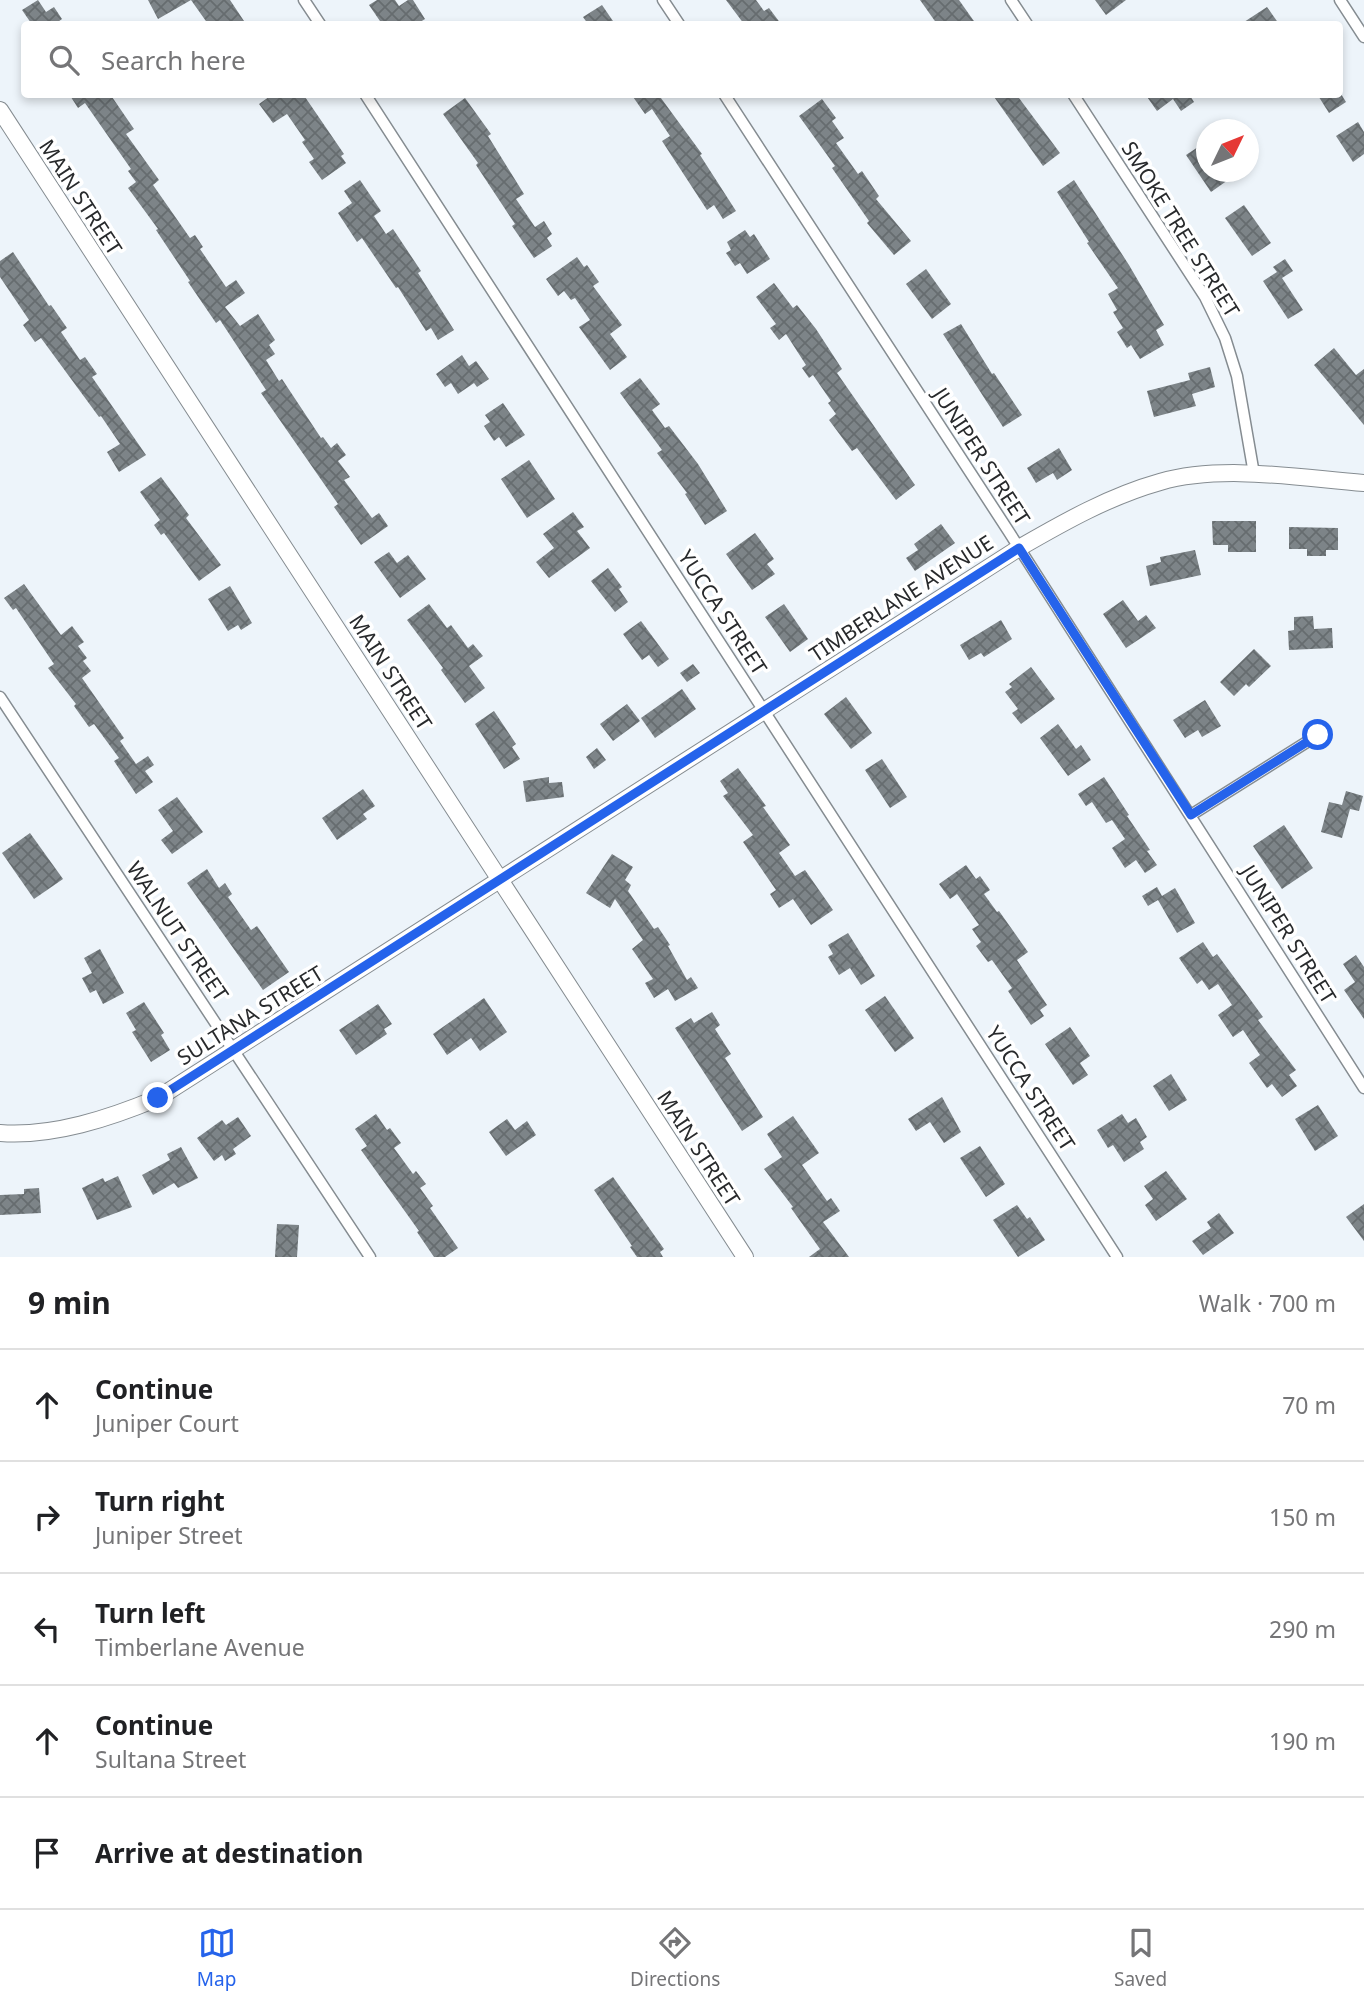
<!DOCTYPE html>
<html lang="en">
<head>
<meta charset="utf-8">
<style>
	:root { --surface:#fff; --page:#f2f2f2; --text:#202124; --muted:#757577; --line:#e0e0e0; --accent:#2563eb }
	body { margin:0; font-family:"Noto Sans",sans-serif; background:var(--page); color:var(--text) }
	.compass { position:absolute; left:1196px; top:119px; width:63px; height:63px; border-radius:50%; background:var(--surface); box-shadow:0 4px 10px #0003; rotate:47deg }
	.stop { position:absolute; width:21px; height:21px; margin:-16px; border:5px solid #2563eb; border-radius:50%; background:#fff }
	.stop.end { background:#2563eb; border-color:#fff; box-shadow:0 2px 7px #0008 }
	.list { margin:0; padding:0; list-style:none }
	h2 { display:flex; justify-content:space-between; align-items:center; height:91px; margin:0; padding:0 28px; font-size:30px }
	h2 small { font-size:23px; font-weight:400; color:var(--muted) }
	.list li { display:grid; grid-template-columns:46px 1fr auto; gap:21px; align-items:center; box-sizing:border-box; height:112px; padding:0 28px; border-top:2px solid var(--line) }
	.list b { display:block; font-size:26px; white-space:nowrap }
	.list p { margin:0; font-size:23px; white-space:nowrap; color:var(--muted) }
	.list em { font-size:23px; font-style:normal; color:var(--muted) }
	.icon { flex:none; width:38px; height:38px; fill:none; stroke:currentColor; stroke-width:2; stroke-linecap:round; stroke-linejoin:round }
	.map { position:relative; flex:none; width:1364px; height:1257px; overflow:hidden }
	.search { position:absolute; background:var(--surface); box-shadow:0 4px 10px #0003; left:21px; right:21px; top:21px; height:77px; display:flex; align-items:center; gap:18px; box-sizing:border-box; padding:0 24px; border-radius:7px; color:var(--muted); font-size:26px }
	.sheet { height:651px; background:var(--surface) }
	nav { display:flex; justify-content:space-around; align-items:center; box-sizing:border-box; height:98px; border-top:2px solid var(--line); background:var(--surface); font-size:19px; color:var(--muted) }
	nav a { display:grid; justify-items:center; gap:4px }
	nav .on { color:var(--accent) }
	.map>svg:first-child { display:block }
</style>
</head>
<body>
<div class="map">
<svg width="1364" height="1257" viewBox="0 0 1364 1257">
	<defs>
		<pattern id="building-cross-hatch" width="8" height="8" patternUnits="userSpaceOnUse" patternTransform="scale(1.75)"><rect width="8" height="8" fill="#7d8488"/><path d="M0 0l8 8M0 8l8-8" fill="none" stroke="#666c6f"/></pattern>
	</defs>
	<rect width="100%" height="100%" fill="#edf4fa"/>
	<g fill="url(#building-cross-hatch)">
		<polygon points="38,0 46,12 54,7 62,19 55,24 29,24 31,23 22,10"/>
		<polygon points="148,0 230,0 246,24 208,24 191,0 158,19"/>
		<polygon points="377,0 395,0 399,6 408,0 413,0 425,19 417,24 382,24 369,5"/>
		<polygon points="726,0 756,0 764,11 769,8 781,24 744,24"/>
		<polygon points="920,0 959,0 976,24 937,24"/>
		<polygon points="1095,0 1126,0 1106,15"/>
		<polygon points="602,5 615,24 588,24 583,17"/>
		<polygon points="1267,7 1279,24 1241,24"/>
		<polygon points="69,94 110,94 134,129 126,134 159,180 153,185 190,238 195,235 203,247 200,249 226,287 236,280 245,293 225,307 240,326 258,314 275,340 269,345 275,354 266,360 279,381 282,379 321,438 323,437 331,448 337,443 346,455 338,461 350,477 344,480 372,518 379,513 388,526 361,545 334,507 338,504 261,393 266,390 220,320 216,323 188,282 190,281 156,230 158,229 128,188 136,182 128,171 131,169 85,103 78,108"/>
		<polygon points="273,94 303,94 344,154 341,156 346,163 322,180 309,162 314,159 302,142 305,140 287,114 273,123 259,104"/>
		<polygon points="631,94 658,94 702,154 700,155 736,211 723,219 714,205 707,210 662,141 670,136 652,109 645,114"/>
		<polygon points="992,94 1016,94 1060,153 1043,166"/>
		<polygon points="1145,94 1189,94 1194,102 1181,111 1173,99 1157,111"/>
		<polygon points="1317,94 1341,94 1346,102 1329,113"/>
		<polygon points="465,98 491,134 488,136 524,194 516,199 535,227 544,221 552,234 547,238 552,246 534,258 512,226 515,224 476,165 478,163 443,114"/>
		<polygon points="822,99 836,118 832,121 844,138 836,143 858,174 862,171 879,196 876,199 911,241 894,255 867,223 869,221 832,168 835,166 799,116"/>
		<polygon points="1358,122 1364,132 1364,154 1353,162 1336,136"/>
		<polygon points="1207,141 1207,172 1222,172 1228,180 1211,192 1186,155"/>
		<polygon points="360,180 381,211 374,216 386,234 393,229 421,271 418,273 454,330 438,340 431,328 426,331 398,287 396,288 362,238 357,242 338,213 352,203 344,191"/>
		<polygon points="1074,180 1129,265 1164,325 1156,330 1164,345 1140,359 1131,345 1127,348 1117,332 1123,328 1113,312 1117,310 1108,294 1118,288 1087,243 1089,242 1057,192"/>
		<polygon points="1244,205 1271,243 1252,256 1225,218"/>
		<polygon points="745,230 750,237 754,234 770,259 747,274 740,263 735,266 726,253 731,250 727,242"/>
		<polygon points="13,252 49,306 51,305 67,328 61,332 80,360 85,357 97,374 92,377 146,455 119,472 107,452 120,444 101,416 99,417 41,338 35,342 23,325 29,320 0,277 0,261"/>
		<polygon points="577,257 584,267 587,265 599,282 593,286 622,325 610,334 627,357 610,370 579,327 590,320 575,298 571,300 564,291 558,296 546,279"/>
		<polygon points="1285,259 1293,271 1282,278 1303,310 1288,319 1263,281 1277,272 1273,267"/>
		<polygon points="926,269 951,304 932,319 906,284"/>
		<polygon points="774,283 793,308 797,305 816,329 842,369 837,373 915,485 896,500 857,448 852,451 829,420 836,414 828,403 831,401 813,375 809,378 802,368 806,365 786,334 779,340 770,328 776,324 756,297"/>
		<polygon points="961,324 992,374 994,373 1022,415 1003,427 943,334"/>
		<polygon points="1334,348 1356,375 1364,369 1364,425 1314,365"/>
		<polygon points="462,355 469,366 476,361 489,379 477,387 474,383 458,394 451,383 445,387 436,374"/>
		<polygon points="1210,367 1215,387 1192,394 1196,406 1154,417 1147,391 1190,380 1188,373"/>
		<polygon points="640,378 660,404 652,410 665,428 669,426 698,464 727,511 705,525 685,494 687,493 657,453 662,450 620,393"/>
		<polygon points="503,403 525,435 506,447 499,437 494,441 484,426 490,422 485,415"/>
		<polygon points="1059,448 1072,470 1057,480 1053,473 1036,483 1027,468"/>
		<polygon points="529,460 555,499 527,518 501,479"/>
		<polygon points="161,477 189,515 186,518 221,565 199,581 164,533 161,535 154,525 160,520 140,492"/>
		<polygon points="573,512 584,527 577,531 590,548 549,578 536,562 554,548 543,534"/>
		<polygon points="1212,521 1256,521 1256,552 1228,552 1228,545 1213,545"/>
		<polygon points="941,524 955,543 915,571 906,558 918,550 914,544"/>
		<polygon points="1289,527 1338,528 1338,550 1326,550 1326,556 1307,556 1307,549 1289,549"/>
		<polygon points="755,533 774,559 767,564 775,574 752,590 726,554"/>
		<polygon points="1195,550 1201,575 1150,586 1146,566 1161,562 1160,557"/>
		<polygon points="389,552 397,563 408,555 426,579 400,598 374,562"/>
		<polygon points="608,568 622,587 619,589 628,602 615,612 591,581"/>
		<polygon points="24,584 61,635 72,626 84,642 78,646 87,658 83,661 91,671 82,678 124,738 120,741 136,764 148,756 154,765 145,771 153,782 136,794 114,761 119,758 94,724 89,727 74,706 76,704 48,668 54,664 16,608 13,610 4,598"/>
		<polygon points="230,586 252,623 241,630 238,625 228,631 208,599"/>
		<polygon points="1123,600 1138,621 1146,615 1156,628 1126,648 1103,614"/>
		<polygon points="429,604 447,628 451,625 468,648 473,644 483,656 469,666 485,688 465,703 441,670 443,668 407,620"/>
		<polygon points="784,604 808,639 790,652 765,617"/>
		<polygon points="1313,616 1314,629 1332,628 1333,648 1289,650 1288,631 1294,630 1294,617"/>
		<polygon points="1001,620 1012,639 984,657 981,653 969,660 960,645"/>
		<polygon points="641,621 669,659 658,667 649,655 642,660 623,634"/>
		<polygon points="1254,649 1271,666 1249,687 1246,684 1234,696 1220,682"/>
		<polygon points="693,664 700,673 687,682 680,673"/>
		<polygon points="1031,667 1055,699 1021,724 1012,713 1018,709 1005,692 1012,687 1009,684"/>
		<polygon points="682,689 696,709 655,738 641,718"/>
		<polygon points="846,697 872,733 851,749 824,714"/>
		<polygon points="1205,700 1221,726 1202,737 1198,730 1185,738 1173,720"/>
		<polygon points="627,704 640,721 613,741 600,724"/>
		<polygon points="494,711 516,744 512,747 520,759 504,769 475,724"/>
		<polygon points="1058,724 1076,749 1081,745 1091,760 1068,776 1040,738"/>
		<polygon points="597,748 606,760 594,769 586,757"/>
		<polygon points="882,759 907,797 890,808 865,770"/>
		<polygon points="738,768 766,806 763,807 790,845 779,853 795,876 805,870 833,910 811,925 793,899 779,908 770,894 776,890 743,842 753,835 723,796 728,793 720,781"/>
		<polygon points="549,777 549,783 562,782 564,797 526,802 523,781"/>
		<polygon points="1104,777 1129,815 1127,816 1150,850 1147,851 1157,865 1145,873 1136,860 1125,868 1112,848 1125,839 1112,820 1106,823 1092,802 1086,806 1078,794"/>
		<polygon points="363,789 375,806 363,814 367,819 337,840 322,818"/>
		<polygon points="1346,791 1363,796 1359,811 1350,809 1342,838 1321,832 1329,802 1342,805"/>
		<polygon points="177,797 203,832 172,854 161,840 173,831 158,810"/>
		<polygon points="1284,825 1313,868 1282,889 1253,846"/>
		<polygon points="30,833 63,879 34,899 2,853"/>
		<polygon points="612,854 633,867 625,880 631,885 628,891 654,929 658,927 670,945 668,946 687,980 691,977 698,988 675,1001 668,989 654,998 645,983 653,979 632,949 643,940 615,899 610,908 586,893"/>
		<polygon points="966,865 976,879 980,876 990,890 984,894 997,912 999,911 1028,952 1017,960 1047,1005 1040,1010 1044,1016 1031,1025 1008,991 1012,988 992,960 988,962 976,946 981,942 972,929 979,925 957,894 950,899 939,884"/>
		<polygon points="207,869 219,888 225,883 232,894 228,897 251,930 257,926 289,972 263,990 187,883"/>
		<polygon points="1157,887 1162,896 1175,888 1195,923 1177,933 1158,900 1148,906 1142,896"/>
		<polygon points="848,933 875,976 861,985 850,968 839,975 828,957 833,954 828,945"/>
		<polygon points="1203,942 1213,957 1217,954 1247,995 1263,1017 1258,1020 1296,1070 1289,1075 1297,1086 1282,1097 1272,1084 1267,1088 1249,1063 1260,1055 1243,1030 1233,1037 1218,1015 1232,1005 1218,984 1209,990 1202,980 1197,984 1179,958"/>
		<polygon points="100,949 124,993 103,1004 96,990 90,993 82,978 92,973 84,958"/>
		<polygon points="1356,955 1364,967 1364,1019 1344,990 1355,982 1343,964"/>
		<polygon points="885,996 914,1038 895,1052 865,1010"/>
		<polygon points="484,998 507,1032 480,1051 471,1038 447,1055 433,1034"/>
		<polygon points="144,1002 164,1033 161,1035 170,1050 151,1062 132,1032 136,1030 126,1013"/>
		<polygon points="378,1004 392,1024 384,1029 387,1034 356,1055 339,1030"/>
		<polygon points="712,1012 720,1025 715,1029 731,1054 725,1058 763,1117 742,1131 675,1028 691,1018 694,1023"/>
		<polygon points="1070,1027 1090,1056 1080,1063 1088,1075 1073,1085 1045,1044"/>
		<polygon points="1171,1074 1187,1100 1169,1111 1153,1086"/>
		<polygon points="942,1097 961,1132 944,1143 930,1122 916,1131 908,1119"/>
		<polygon points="1318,1105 1338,1136 1315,1151 1295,1119"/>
		<polygon points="376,1114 387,1130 390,1128 401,1143 394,1148 413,1174 416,1171 426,1184 420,1188 433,1206 430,1208 458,1248 445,1257 434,1257 417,1232 419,1231 361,1150 367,1146 355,1129"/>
		<polygon points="1122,1114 1128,1123 1136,1118 1147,1137 1140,1142 1144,1149 1124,1162 1113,1145 1108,1148 1097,1130"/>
		<polygon points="793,1116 819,1153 802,1165 827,1201 831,1198 840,1211 823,1222 849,1257 809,1257 820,1249 791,1208 793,1207 764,1169 782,1157 767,1134"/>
		<polygon points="238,1117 251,1136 233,1149 236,1154 225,1161 222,1155 214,1161 197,1138 222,1120 226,1125"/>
		<polygon points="507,1119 515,1130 527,1121 536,1135 506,1156 489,1132"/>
		<polygon points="980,1146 1005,1184 986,1197 960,1158"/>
		<polygon points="181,1147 198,1178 178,1188 174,1183 153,1195 142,1175 170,1160 167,1154"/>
		<polygon points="1166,1171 1187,1199 1156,1221 1145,1205 1153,1199 1144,1186"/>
		<polygon points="118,1176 132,1207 97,1220 82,1188 103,1178 105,1182"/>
		<polygon points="613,1177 664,1249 660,1252 663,1257 637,1257 630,1247 632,1246 594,1190"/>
		<polygon points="39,1188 41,1213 0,1215 0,1195 24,1194 24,1189"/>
		<polygon points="1364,1204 1364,1241 1346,1217"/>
		<polygon points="1017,1205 1027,1219 1030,1217 1045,1240 1018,1257 993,1220"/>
		<polygon points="1219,1213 1234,1233 1203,1255 1192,1241 1211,1228 1207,1222"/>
		<polygon points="277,1224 299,1225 297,1257 275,1257"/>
	</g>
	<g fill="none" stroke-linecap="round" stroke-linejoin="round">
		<g stroke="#858c91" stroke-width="13">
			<g id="street">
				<polyline points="304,0 320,24"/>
				<polyline points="663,0 679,24"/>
				<polyline points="1011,0 1027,24"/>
				<polyline points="1340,0 1364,37"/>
				<polyline points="365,94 1117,1257"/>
				<polyline points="724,94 1009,532 1364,1088"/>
				<polyline points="1073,94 1205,297 1225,338 1237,376 1254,474"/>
				<polyline points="0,697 370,1257"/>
				<polyline points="1191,815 1318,735"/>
			</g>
		</g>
		<g stroke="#858c91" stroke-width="18">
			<g id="secondary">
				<polyline points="0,110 745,1257"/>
				<path d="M 0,1133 C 53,1137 110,1118 158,1098 L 1019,548 C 1064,522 1110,496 1160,482 C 1222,464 1300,478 1364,483"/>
			</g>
		</g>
		<use href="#street" stroke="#fff" stroke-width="10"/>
		<use href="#secondary" stroke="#fff" stroke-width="16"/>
	</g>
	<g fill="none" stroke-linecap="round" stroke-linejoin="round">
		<polyline stroke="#2563eb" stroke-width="9" points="158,1098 1019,548 1191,815 1318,735"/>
	</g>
	<g text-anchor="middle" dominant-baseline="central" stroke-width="7" stroke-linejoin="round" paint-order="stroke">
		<g font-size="21" fill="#282a2c" stroke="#fff">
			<text transform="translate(81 197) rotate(57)">MAIN STREET</text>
			<text transform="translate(1181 229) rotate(58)">SMOKE TREE STREET</text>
			<text transform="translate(982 456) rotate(57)">JUNIPER STREET</text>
			<text transform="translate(901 598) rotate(-33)">TIMBERLANE AVENUE</text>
			<text transform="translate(723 612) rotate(57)">YUCCA STREET</text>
			<text transform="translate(391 672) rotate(57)">MAIN STREET</text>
			<text transform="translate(178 931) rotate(56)">WALNUT STREET</text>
			<text transform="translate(1289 934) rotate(58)">JUNIPER STREET</text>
			<text transform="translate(250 1015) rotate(-32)">SULTANA STREET</text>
			<text transform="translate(1031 1088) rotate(57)">YUCCA STREET</text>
			<text transform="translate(699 1148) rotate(57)">MAIN STREET</text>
		</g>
	</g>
</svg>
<svg class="compass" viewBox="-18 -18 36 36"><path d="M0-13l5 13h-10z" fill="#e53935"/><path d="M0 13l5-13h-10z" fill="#757577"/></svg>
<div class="stop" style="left:1318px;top:735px"></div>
<div class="stop end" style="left:158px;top:1098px"></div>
<div class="search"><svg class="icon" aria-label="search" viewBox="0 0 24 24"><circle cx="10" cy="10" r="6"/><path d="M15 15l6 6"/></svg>Search here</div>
</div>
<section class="sheet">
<h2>9 min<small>Walk · 700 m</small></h2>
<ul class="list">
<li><svg class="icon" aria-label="ahead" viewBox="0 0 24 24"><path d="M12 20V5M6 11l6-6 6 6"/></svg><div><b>Continue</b><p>Juniper Court</p></div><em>70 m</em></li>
<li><svg class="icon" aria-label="right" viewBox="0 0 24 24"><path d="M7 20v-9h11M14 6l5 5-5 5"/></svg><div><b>Turn right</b><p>Juniper Street</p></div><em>150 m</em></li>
<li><svg class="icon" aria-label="left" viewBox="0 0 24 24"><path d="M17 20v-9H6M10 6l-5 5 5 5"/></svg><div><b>Turn left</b><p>Timberlane Avenue</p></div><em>290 m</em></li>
<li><svg class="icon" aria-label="ahead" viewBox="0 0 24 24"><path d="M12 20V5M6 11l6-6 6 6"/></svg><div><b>Continue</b><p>Sultana Street</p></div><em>190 m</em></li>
<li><svg class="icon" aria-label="arrive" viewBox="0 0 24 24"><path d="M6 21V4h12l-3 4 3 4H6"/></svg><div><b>Arrive at destination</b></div></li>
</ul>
</section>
<nav>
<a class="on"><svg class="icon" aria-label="map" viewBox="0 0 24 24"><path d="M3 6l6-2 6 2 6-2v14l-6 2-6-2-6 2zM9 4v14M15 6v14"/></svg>Map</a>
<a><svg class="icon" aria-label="directions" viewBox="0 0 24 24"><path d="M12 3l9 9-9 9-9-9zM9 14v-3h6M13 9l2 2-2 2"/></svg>Directions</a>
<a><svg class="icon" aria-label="saved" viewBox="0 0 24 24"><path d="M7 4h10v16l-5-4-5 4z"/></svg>Saved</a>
</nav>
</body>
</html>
